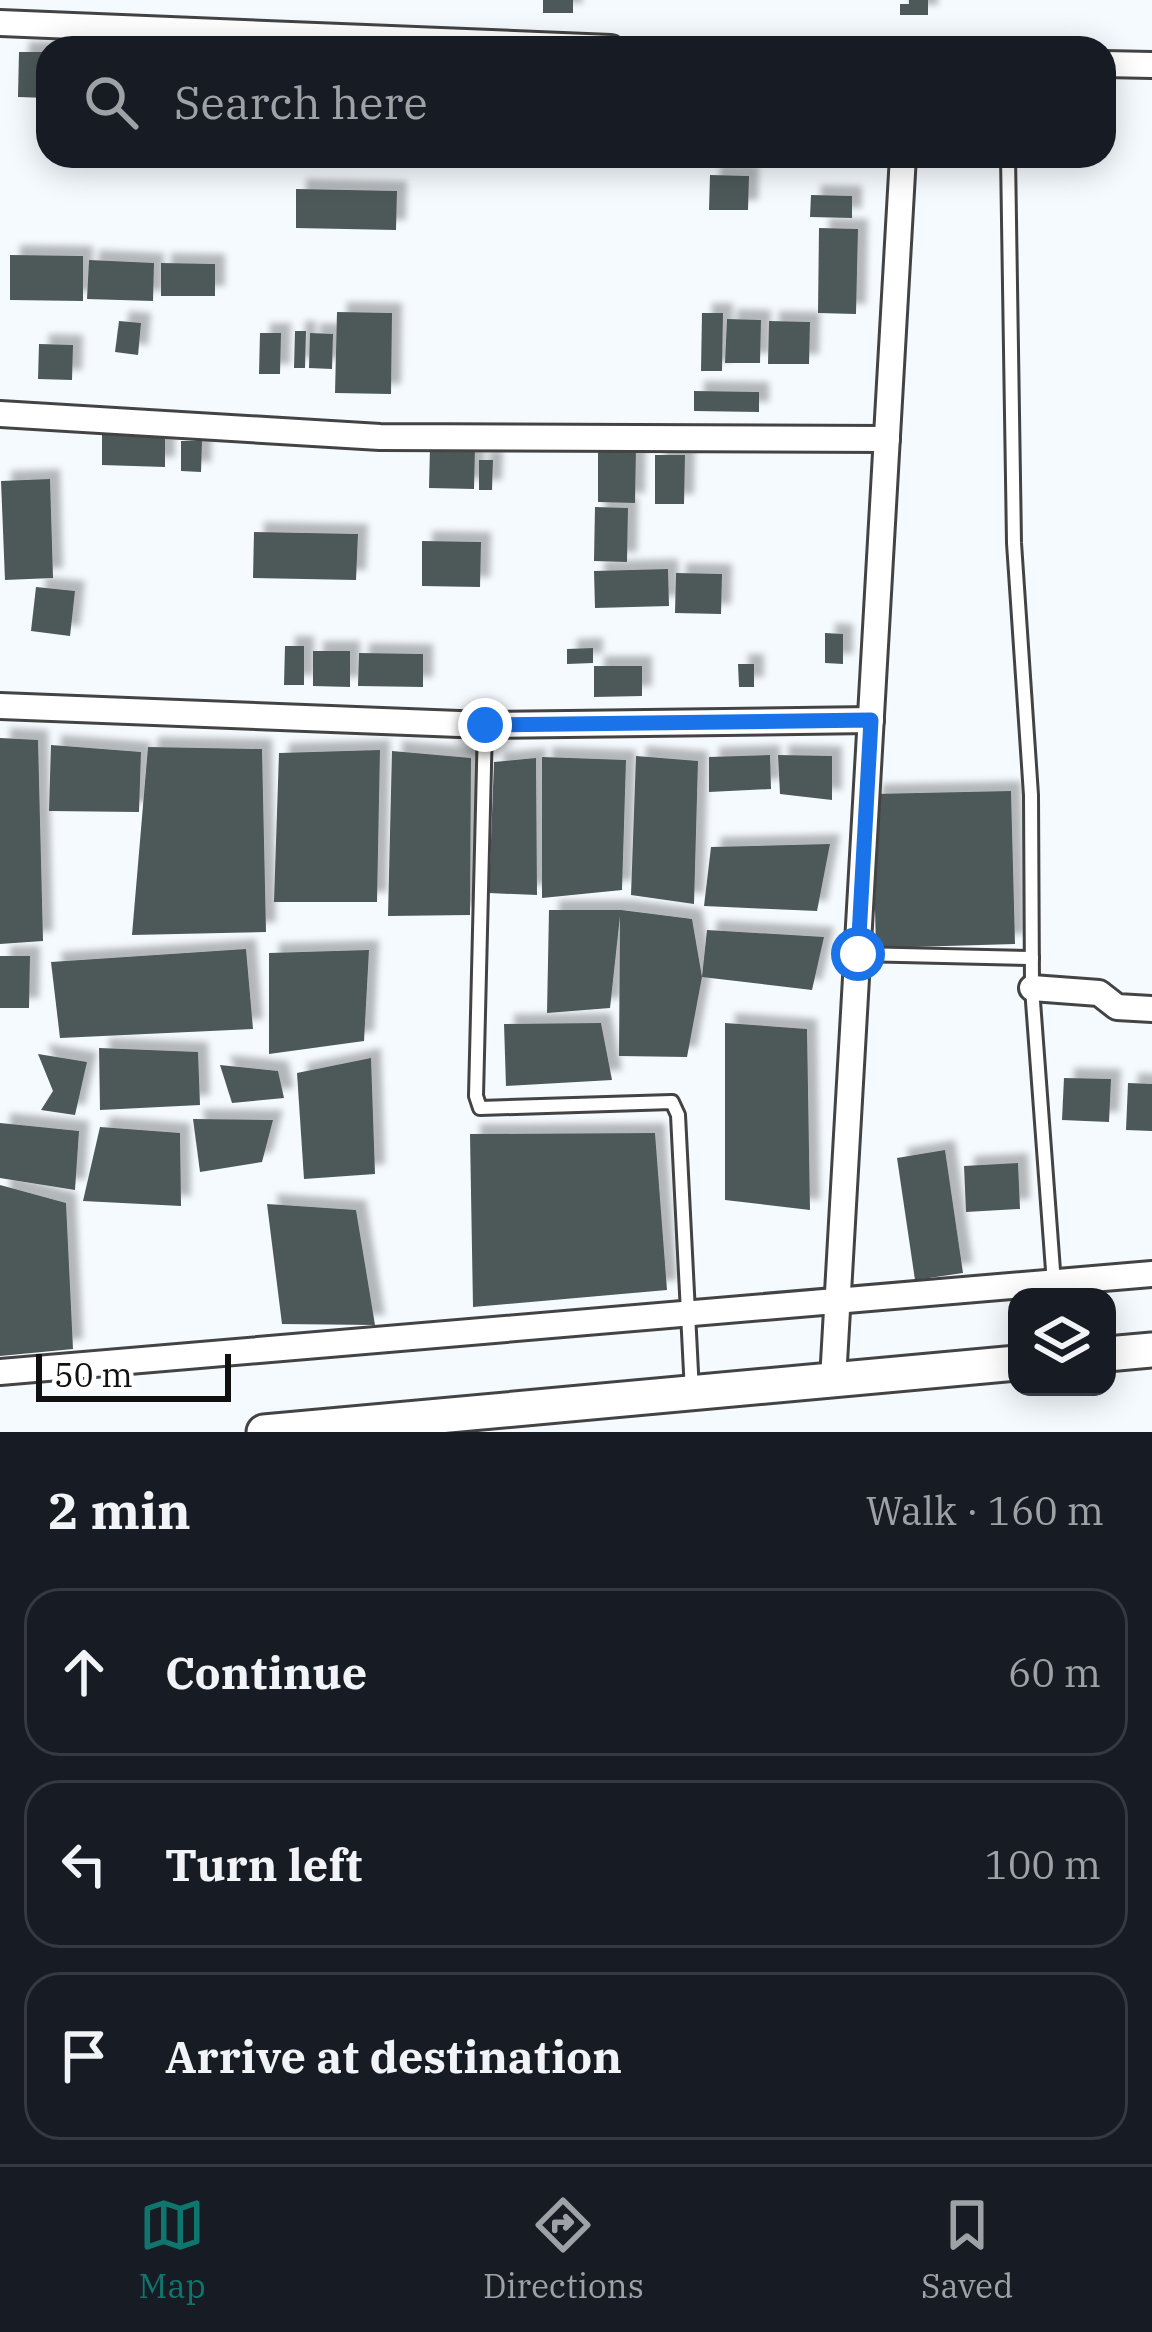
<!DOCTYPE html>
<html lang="en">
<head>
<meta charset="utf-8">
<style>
	:root { --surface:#171b24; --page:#20242c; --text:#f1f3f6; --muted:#9ea1a6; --line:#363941; --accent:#0f766e }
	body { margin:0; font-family:"IBM Plex Serif",serif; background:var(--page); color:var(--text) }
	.controls { position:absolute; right:36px; bottom:36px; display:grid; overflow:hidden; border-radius:24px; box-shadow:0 6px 30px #0003 }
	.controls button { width:108px; height:108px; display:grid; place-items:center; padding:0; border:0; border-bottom:3px solid var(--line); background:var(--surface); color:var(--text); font:60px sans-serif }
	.scale { position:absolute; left:36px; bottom:30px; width:195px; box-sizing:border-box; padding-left:12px; border:6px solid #101010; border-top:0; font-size:33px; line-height:42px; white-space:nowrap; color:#101010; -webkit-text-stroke:9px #fff; paint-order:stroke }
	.stop { position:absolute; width:36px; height:36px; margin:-27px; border:9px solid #1a73e8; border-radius:50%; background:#fff }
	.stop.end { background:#1a73e8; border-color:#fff; box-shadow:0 3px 12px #0008 }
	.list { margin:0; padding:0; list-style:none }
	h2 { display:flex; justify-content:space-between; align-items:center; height:156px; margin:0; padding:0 48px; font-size:51px }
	h2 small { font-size:39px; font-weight:400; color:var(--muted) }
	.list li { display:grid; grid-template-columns:78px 1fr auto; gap:36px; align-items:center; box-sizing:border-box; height:168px; margin:0 24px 24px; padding:0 24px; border:3px solid var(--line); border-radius:36px }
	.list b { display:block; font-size:45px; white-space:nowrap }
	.list em { font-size:39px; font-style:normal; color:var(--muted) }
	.icon { flex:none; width:66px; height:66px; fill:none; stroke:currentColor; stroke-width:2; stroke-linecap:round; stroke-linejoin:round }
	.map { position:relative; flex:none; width:1152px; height:1432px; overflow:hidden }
	.search { position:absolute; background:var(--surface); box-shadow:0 6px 30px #0003; left:36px; right:36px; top:36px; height:132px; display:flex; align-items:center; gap:30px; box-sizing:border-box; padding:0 42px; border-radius:36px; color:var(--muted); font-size:45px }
	.sheet { height:732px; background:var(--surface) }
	nav { display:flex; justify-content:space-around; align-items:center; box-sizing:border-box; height:168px; border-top:3px solid var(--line); background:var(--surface); font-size:33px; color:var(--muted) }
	nav a { display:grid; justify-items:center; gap:6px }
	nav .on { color:var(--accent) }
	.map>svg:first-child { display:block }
</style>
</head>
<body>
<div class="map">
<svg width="1152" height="1432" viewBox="0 0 1152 1432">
	<defs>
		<filter id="shadow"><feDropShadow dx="10" dy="-10" stdDeviation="3" flood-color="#0004"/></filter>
	</defs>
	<rect width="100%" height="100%" fill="#f5fafe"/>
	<g fill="#4e5858" filter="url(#shadow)">
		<rect x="543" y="0" width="30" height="13"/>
		<polygon points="909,0 928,0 928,15 900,15 900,4 909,4"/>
		<polygon points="19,52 48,52 48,98 18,97"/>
		<polygon points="710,175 749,176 748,210 709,210"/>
		<polygon points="296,189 397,191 396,230 296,228"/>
		<polygon points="811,195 852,196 852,218 810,217"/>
		<polygon points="819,228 858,229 856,314 818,313"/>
		<polygon points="10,255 83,256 83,301 10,300"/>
		<polygon points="89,260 154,263 153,301 87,299"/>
		<polygon points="161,263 215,264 215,296 161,296"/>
		<polygon points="337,312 392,313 391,394 335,393"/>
		<polygon points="702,313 723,313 722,371 701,371"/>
		<polygon points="727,319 761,320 760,363 725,363"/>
		<polygon points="119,321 141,323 138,355 115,352"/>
		<polygon points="769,321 810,322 809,364 768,364"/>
		<polygon points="295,331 306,331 305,368 294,368"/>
		<polygon points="260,333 281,333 280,374 259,374"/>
		<polygon points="310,333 333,334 332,369 309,368"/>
		<polygon points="39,344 73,345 72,380 38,379"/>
		<polygon points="694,391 759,392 759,412 694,411"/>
		<polygon points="102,428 165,429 165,467 102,465"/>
		<polygon points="181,441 202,441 201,472 181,471"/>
		<polygon points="430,447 475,448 474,489 429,488"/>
		<polygon points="598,447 636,448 635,503 598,502"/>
		<polygon points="655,455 685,455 684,504 655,504"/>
		<polygon points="479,460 493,460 492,490 479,490"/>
		<polygon points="50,479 53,578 5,580 1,481"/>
		<polygon points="595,507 628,508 627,562 594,561"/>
		<polygon points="254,532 358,534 356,580 253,578"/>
		<polygon points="422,541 481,542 480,587 422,586"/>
		<polygon points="668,569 669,606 595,608 594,571"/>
		<polygon points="676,573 722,574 721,614 675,613"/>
		<polygon points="36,587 75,591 70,636 31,631"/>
		<polygon points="825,633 843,634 843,664 825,663"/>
		<polygon points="285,646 304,646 304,685 284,685"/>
		<polygon points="593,648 593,663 567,664 567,649"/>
		<polygon points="313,651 350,651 350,687 313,686"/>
		<polygon points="359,653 423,654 423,687 358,686"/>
		<polygon points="738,664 754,664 754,687 739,687"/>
		<polygon points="594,666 642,666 642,696 594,697"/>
		<polygon points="0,738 38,740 43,941 0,944"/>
		<polygon points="51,745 141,752 139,812 49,811"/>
		<polygon points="148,747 262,749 266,932 132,935"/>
		<polygon points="380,750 377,902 274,902 279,753"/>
		<polygon points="392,751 471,758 470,915 388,916"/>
		<polygon points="770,755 771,789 709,792 709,757"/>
		<polygon points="778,755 832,756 832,800 780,794"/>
		<polygon points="636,756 698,761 694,904 631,895"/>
		<polygon points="542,757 626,760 622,890 542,898"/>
		<polygon points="536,758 537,895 489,893 494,762"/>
		<polygon points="1011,791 1015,944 876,948 872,794"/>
		<polygon points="830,844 817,911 704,906 711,847"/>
		<polygon points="549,910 621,910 692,919 702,977 687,1057 619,1056 620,916 610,1008 547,1013"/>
		<polygon points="707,930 824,937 812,990 702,977"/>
		<polygon points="246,949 253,1029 60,1038 51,962"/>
		<polygon points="369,950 364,1041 269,1054 269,953"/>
		<polygon points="0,956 30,956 29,1008 0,1008"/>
		<polygon points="601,1023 612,1080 506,1086 504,1024"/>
		<polygon points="725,1023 807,1029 810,1210 725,1200"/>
		<polygon points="99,1048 198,1052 200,1105 100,1110"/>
		<polygon points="38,1054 87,1062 75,1115 41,1110 53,1091"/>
		<polygon points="371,1058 375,1174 304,1179 297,1073"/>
		<polygon points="220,1065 278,1071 284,1098 232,1103"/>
		<polygon points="1064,1078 1111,1079 1109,1122 1062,1120"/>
		<polygon points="1128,1083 1152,1084 1152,1131 1126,1130"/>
		<polygon points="193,1119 273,1120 262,1162 200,1172"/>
		<polygon points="0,1123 79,1131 75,1190 0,1178"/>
		<polygon points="100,1127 180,1133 181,1206 83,1201"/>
		<polygon points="655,1133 667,1290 473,1307 470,1134"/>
		<polygon points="945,1150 963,1273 915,1280 897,1158"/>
		<polygon points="1018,1163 1020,1209 966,1212 964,1166"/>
		<polygon points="0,1185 66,1203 73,1349 0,1356"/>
		<polygon points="267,1204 356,1210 375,1325 282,1324"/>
	</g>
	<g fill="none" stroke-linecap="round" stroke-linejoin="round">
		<g stroke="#434343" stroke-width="18">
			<g id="service">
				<polyline points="1008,156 1014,543 1031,795 1032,988 1055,1297"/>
				<polyline points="485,725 476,1096 480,1108 672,1102 678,1115 692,1392"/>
				<polyline points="858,954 1032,958"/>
			</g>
		</g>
		<g stroke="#434343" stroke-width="30">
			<g id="minor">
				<polyline points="0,23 611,48"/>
				<polyline points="1104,64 1152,65"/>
				<polyline points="0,414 380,437 887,439"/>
				<polyline points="0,706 485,725 871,720"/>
				<polyline points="1032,988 1099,993 1117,1007 1152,1009"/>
				<polyline points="0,1372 1152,1274"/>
				<polyline points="833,1380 903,156"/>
			</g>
		</g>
		<g stroke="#434343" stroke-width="39">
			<g id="tertiary">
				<polyline points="1107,1354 1152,1350"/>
				<polyline points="264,1432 1017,1363"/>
			</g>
		</g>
		<use href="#service" stroke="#fff" stroke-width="12"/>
		<use href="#minor" stroke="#fff" stroke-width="24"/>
		<use href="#tertiary" stroke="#fff" stroke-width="33"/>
	</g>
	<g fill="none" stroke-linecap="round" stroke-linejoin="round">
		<polyline stroke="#1a73e8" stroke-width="15" points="485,725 871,720 858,954"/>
	</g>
</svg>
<div class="controls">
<button><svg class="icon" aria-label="layers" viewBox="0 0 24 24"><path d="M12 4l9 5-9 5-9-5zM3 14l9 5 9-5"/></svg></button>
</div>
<div class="scale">50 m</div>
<div class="stop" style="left:858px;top:954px"></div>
<div class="stop end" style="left:485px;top:725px"></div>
<div class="search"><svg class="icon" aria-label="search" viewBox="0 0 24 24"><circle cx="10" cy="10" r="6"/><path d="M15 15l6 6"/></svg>Search here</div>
</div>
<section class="sheet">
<h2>2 min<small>Walk · 160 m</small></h2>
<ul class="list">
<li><svg class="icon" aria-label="ahead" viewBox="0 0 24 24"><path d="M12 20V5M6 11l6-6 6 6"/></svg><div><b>Continue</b></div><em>60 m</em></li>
<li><svg class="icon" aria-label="left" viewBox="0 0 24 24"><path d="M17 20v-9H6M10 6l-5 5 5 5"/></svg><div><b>Turn left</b></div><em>100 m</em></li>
<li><svg class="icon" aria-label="arrive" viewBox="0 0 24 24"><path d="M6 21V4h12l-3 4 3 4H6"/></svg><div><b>Arrive at destination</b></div></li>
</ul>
</section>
<nav>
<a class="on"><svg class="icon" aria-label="map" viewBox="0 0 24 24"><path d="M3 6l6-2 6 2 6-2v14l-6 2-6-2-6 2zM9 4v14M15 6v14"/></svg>Map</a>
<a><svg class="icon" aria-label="directions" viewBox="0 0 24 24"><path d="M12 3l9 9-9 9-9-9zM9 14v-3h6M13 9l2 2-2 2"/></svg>Directions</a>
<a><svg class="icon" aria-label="saved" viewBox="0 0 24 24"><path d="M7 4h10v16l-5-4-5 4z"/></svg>Saved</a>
</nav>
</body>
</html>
